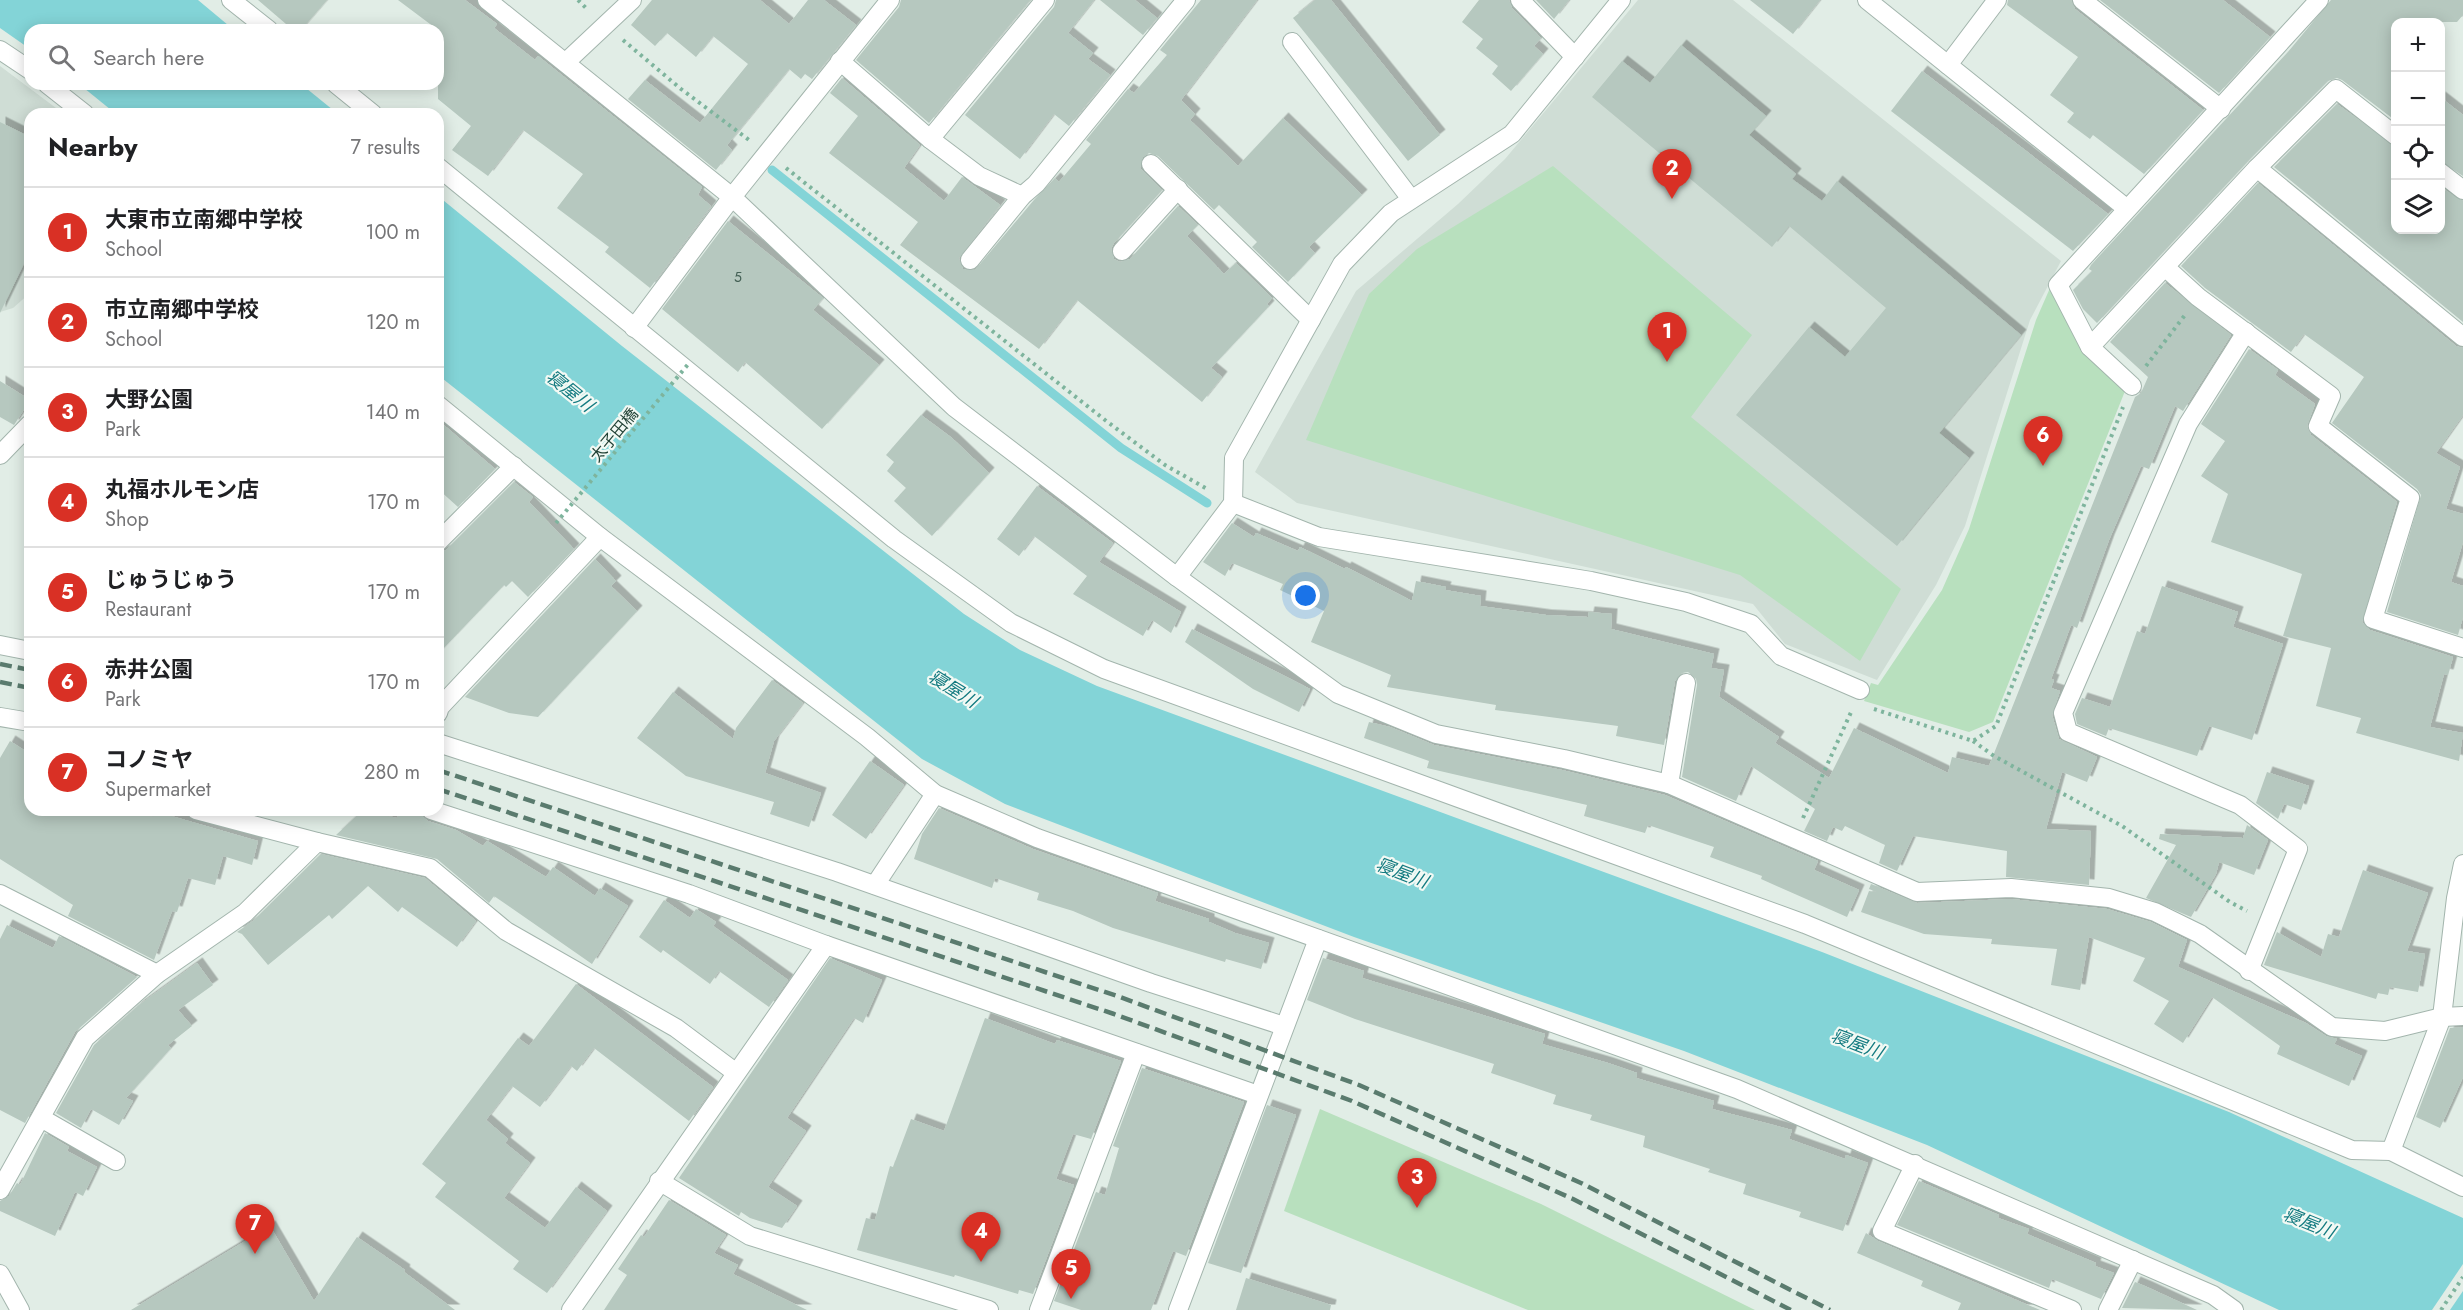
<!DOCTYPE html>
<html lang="en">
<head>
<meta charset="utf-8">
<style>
	:root { --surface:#fff; --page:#f2f2f2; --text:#202124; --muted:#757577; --line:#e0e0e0; --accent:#d93025 }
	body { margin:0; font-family:Jost,"Noto Sans JP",sans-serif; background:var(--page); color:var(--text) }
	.controls { position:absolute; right:18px; top:18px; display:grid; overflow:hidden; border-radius:12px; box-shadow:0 3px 15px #0003 }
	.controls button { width:54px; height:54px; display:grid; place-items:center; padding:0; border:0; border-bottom:2px solid var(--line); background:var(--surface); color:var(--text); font:30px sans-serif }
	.you { position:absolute; left:1306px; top:596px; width:21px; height:21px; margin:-15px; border:4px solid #fff; border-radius:50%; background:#1a73e8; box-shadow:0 0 0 9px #1a73e833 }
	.badge { display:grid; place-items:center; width:39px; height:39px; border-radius:50%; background:var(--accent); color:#fff; font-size:20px; font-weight:700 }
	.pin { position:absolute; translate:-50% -50px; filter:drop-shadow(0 2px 3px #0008) }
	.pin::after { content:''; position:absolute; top:32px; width:21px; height:18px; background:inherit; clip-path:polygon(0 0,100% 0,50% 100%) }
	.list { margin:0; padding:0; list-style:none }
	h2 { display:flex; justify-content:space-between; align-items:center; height:78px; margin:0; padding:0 24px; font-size:26px }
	h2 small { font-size:20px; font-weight:400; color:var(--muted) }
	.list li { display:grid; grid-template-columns:39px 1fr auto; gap:18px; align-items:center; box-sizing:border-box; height:90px; padding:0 24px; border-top:2px solid var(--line) }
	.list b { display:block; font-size:22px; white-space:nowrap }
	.list p { margin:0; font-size:20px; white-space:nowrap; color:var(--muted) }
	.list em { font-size:20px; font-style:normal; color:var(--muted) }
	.icon { flex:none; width:33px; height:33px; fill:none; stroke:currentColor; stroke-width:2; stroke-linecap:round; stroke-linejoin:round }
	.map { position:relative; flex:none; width:2463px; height:1310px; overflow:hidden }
	.search { position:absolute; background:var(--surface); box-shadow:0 3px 15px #0003; left:24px; top:24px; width:420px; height:66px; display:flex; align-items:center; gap:15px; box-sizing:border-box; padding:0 21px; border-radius:18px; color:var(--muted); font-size:22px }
	.panel { position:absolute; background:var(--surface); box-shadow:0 3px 15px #0003; left:24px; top:108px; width:420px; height:708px; border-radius:18px }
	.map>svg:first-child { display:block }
</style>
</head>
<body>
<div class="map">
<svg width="2463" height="1310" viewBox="0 0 2463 1310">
	<defs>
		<filter id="shadow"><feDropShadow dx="5.5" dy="-5.5" stdDeviation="0" flood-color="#0004"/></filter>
	</defs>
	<rect width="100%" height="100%" fill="#e1ede6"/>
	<g fill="#cfddd5">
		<polygon points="1638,0 1733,0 2061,261 2030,320 1965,526 1936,585 1877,680 1785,644 1753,604 1297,503 1255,472 1356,291 1458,204 1505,159"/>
		<polygon points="0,66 64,114 30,114 30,293 13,308 0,312"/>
	</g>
	<g fill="#b8e0be">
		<polygon points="1553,166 1752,335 1691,417 1901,589 1860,661 1740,575 1306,440 1369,294 1417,249"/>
		<polygon points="2050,288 2125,391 1993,722 1969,732 1864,701 1871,683 1878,685 1942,590 1969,529 2036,320"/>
		<polygon points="1320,1109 1541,1204 1755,1310 1528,1310 1284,1211"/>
	</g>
	<g fill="#83d4d7">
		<polygon points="0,0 198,0 234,30 30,30 30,49 0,28"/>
		<polygon points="79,84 301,84 338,114 116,114"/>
		<polygon points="438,196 622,346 964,614 1020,650 1097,686 1822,952 2229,1112 2463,1218 2463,1310 2279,1310 1927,1145 1684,1051 1354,937 1005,804 922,759 438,375"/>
	</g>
	<polygon fill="#e1ede6" points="2463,1264 2463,1291 2450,1310 2432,1310"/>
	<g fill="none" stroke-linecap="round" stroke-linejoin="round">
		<polyline stroke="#83d4d7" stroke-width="9" points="772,170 1121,448 1207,503"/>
	</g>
	<g fill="#b6c8bf" filter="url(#shadow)">
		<polygon points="258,0 327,0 301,30 293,30"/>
		<polygon points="398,0 465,0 497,24 494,28 535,60 538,56 702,187 698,195 711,206 650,288 605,252 609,247 557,208 583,174 523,130 488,176 452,150 471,126 438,99 438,30"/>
		<polygon points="652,0 760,0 789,24 808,0 824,0 856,25 812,79 805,74 801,79 789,69 727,145 732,150 716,170 628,99 645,80 700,123 748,64 713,36 696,57 667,33 655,46 631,25"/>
		<polygon points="901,0 1030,0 929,123 856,60 899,7"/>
		<polygon points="1056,0 1094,0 1068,33 1093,53 1088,59 1110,75 1069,126 1054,114 1020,159 965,115 1054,7"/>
		<polygon points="1100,0 1135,0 1157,18 1143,35"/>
		<polygon points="1201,0 1257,0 1181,100 1195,114 1190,120 1238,166 1283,118 1362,195 1309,247 1315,253 1288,282 1252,247 1257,242 1219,205 1214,210 1158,156 1149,153 1143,157 1140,168 1162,190 1114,243 1111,249 1114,259 1120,262 1130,259 1178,206 1198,225 1187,236 1224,274 1236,263 1272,298 1267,304 1269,306 1211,368 1222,377 1202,402 1077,300 1039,349 900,245 918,222 829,153 858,116 830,93 842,78 920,145 904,168 944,201 962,177 1000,205 959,258 963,269 975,270 1034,200 1055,178 1059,182 1091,144 1086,140 1128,89 1134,93 1167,55 1160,50"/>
		<polygon points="1315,0 1331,0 1440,135 1408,161 1293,18"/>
		<polygon points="1479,0 1509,0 1512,8 1541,38 1534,46 1543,54 1511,91 1492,74 1498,66 1476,48 1483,39 1462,22"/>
		<polygon points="1536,0 1569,0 1554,19"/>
		<polygon points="1750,0 1820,0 1793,34"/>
		<polygon points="2008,0 2071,0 2075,9 2203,110 2144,174 2093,135 2090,139 2067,122 2074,113 2050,95 2078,57 2007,5"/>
		<polygon points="2100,0 2223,0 2270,37 2219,93"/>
		<polygon points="2331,0 2463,0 2463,15 2457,22 2396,22 2396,121 2342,80 2337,78 2328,81 2249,160 2097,323 2083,309 2073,290 2092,271 2089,269 2091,265 2288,52"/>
		<polygon points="1681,45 1766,116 1749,135 1796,174 1792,179 1822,201 1837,181 2021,335 1939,433 1969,458 1897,546 1736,415 1809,327 1845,357 1886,308 1789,226 1772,247 1592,97 1622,61 1650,83"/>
		<polygon points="1922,71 2108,214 2073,251 1891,111"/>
		<polygon points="2440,97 2463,115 2463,176 2440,161"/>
		<polygon points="2337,104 2396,147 2396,230 2440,230 2440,187 2463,201 2463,322 2274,167"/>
		<polygon points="0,122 30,137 30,251 0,313"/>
		<polygon points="2258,183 2456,346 2463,348 2463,415 2436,453 2460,467 2446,509 2463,514 2463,542 2451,582 2463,586 2463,617 2458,635 2387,612 2421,495 2417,489 2332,423 2364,377 2304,334 2291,352 2205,288 2181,266"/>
		<polygon points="728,221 823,298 813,310 879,365 822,429 745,362 738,372 662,309"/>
		<polygon points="2165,283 2231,335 2183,411 2175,406 2149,469 2141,466 2109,540 2077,628 2071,625 2051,679 2054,680 2051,688 2060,691 2052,715 2059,739 2097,757 2087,782 2062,772 2046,829 2091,831 2089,885 2006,877 2007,851 1913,836 1897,871 1879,863 1885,845 1845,826 1842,831 1833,827 1827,841 1804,831 1815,809 1751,766 1736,801 1682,777 1697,685 1696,679 1688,672 1682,673 1675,681 1664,745 1616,736 1618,726 1495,710 1496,705 1387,687 1391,675 1311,642 1324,611 1280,590 1283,584 1232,563 1225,576 1203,562 1232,523 1254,537 1256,533 1298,551 1300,547 1345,569 1346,567 1412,601 1416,581 1446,587 1445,590 1481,596 1480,606 1546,615 1588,617 1589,612 1612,614 1611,629 1714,654 1711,668 1724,670 1719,697 1779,737 1775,743 1829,778 1854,728 1948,773 1952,757 1989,766 2135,397 2141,393 2148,377 2110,342"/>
		<polygon points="2249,349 2278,370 2275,375 2315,404 2307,426 2311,435 2397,502 2362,622 2370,630 2453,657 2448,675 2444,674 2430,727 2463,733 2459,761 2356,733 2361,718 2316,706 2331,648 2283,636 2302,574 2211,542 2228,494 2201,476 2225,441 2201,424"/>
		<polygon points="0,381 30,400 14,425 0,417"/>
		<polygon points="921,415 952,438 989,473 932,536 894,501 906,488 887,471 894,462 886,455"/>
		<polygon points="438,420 495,469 458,507 438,489"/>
		<polygon points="514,482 533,497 529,502 574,549 528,597 512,581 506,587 504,585 438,654 438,554 446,550"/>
		<polygon points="1037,486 1113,543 1099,562 1181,612 1171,633 1152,620 1143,636 1073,594 1087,576 1034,536 1019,556 997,539"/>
		<polygon points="595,559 616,581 611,586 637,611 538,717 509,713 465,697"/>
		<polygon points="2162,586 2238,612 2233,627 2283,644 2252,740 2209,726 2197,756 2109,728 2106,736 2077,724 2075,714 2082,698 2110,707 2137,631 2145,634"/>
		<polygon points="1192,629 1310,689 1299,712 1253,689 1185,642"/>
		<polygon points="772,680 803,703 774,741 765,773 821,793 809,827 770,814 774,802 686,776 637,738 673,692 733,739 736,728"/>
		<polygon points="1369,722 1390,727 1434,745 1562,770 1665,795 1818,861 1814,870 1859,890 1847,917 1761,879 1762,876 1710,857 1714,847 1648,825 1645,833 1584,816 1587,805 1427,768 1429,761 1364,738"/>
		<polygon points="10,741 30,754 30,810 131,810 153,817 154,811 258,841 252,865 223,856 215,885 188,878 177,912 172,911 154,960 68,916 73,905 0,859 0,758"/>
		<polygon points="870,761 904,785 866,839 832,815"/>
		<polygon points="2267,772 2309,786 2301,810 2284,804 2278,819 2256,803"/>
		<polygon points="939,808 1033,849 1158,893 1155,901 1209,919 1209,922 1235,933 1269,943 1261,969 1226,959 1225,962 1113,928 1073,911 1037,900 1039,893 995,878 992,888 914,859 922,834"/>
		<polygon points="363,810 397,818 399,810 421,815 428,821 456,830 483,846 487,841 546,877 553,867 595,896 600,888 628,906 592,964 494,896 489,903 437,859 336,835"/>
		<polygon points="2247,825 2268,840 2254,875 2219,862 2216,874 2191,917 2146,898 2176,845 2159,839 2160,834 2243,838"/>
		<polygon points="321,854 425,878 476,921 457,947 402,907 398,912 368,886 332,919 329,915 268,965 242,934 237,932 253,921"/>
		<polygon points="2363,870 2428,893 2407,951 2425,954 2418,992 2390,987 2388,995 2378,993 2376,999 2264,965 2277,932 2321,957 2328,934 2339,937"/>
		<polygon points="1871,884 1917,903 2011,899 2107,909 2151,922 2187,940 2178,967 2306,1023 2326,1036 2337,1039 2334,1044 2362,1056 2349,1086 2277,1054 2280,1046 2212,997 2183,1043 2154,1024 2169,1001 2133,981 2145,958 2089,937 2080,990 2051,985 2057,949 1991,944 1992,939 1924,934 1861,912 1869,891 1877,892 1869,889"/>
		<polygon points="664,900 690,918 696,909 716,922 713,926 788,980 769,1007 719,971 710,984 663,950 661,953 639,937"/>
		<polygon points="7,925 53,948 59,936 137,977 75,1032 25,1123 0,1110 0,939"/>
		<polygon points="830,958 882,980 863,1023 854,1018 787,1118 806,1131 768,1187 797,1206 782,1228 750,1218 741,1212 739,1216 679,1178"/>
		<polygon points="1323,958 1364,971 1362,978 1545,1034 1542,1044 1608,1063 1637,1073 1636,1078 1714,1101 1712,1109 1792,1130 1789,1139 1845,1159 1846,1155 1868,1163 1843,1231 1799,1217 1801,1212 1743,1194 1746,1184 1708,1172 1710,1169 1643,1147 1645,1136 1590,1120 1592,1115 1553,1104 1556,1095 1491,1073 1494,1064 1355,1019 1307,1000"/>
		<polygon points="197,963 213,985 178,1010 192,1026 168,1045 171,1048 126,1098 133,1101 119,1125 91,1109 81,1128 56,1113 94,1045 139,1005"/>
		<polygon points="576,984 713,1087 689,1121 594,1048 577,1071 571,1066 540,1107 512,1086 486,1120 508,1139 505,1143 530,1163 504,1198 545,1228 576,1187 607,1211 547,1293 513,1269 519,1261 435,1197 446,1183 422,1164 518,1038 529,1046"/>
		<polygon points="985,1018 1055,1044 1057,1040 1121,1061 1091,1139 1073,1134 1056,1179 1074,1185 1033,1294 1019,1290 1018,1294 955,1275 954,1277 857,1250 866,1218 875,1220 890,1166 893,1167 911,1119 944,1131"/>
		<polygon points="2463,1027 2463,1077 2440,1128 2416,1117 2450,1028"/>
		<polygon points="1142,1068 1244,1102 1186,1256 1173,1251 1151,1310 1081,1310 1054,1301 1096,1192 1105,1195 1119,1148 1113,1146"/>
		<polygon points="1267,1105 1296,1115 1241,1273 1208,1263"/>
		<polygon points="45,1133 69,1147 67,1151 97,1167 83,1196 75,1192 55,1236 0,1211 0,1201 9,1196 17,1183 20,1185"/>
		<polygon points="1919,1181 1999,1215 1998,1218 2029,1229 2027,1234 2096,1263 2095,1266 2114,1273 2101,1299 2052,1279 2049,1288 1897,1225"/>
		<polygon points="669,1200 726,1235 714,1253 738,1265 733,1274 807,1310 604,1310 627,1275 618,1269 641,1235 644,1237"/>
		<polygon points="270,1226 314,1301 357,1237 405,1270 404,1272 455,1310 131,1310"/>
		<polygon points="1866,1233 1878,1241 2040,1310 1958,1310 1961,1303 1921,1286 1923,1281 1857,1253"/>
		<polygon points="1246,1278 1331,1305 1330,1310 1236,1310"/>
		<polygon points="2135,1282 2147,1287 2197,1310 2122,1308"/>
	</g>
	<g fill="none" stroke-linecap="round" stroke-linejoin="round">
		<g stroke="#a3b5ad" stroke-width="20">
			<g id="minor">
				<polyline points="231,0 269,30"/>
				<polyline points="487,0 732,197 954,407 1177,577 1338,694 1436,734 1564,759 1669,784 1917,892 2011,888 2109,898 2155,912 2200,934 2332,1027 2385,1031 2442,1017 2463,1016"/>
				<polyline points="1520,0 1575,57"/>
				<polyline points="1867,0 2126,208"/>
				<polyline points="2082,0 2221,109"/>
				<polyline points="1292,42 1411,199"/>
				<polyline points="0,50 30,70"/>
				<polyline points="840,61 930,139 979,176 1022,196"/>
				<polyline points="566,62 632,0"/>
				<polyline points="1948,65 1997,0"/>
				<polyline points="47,84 85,114"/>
				<polyline points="336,84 373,114"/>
				<polyline points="930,139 1045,0"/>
				<polyline points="1151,164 1311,320"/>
				<polyline points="438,167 894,539 1011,623 1104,669 1805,924 2352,1150 2391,1151 2463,1187"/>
				<polyline points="2257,168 2463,337"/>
				<polyline points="2440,172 2463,190"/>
				<polyline points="1122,251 1178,189"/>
				<polyline points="970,260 1022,196 1036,184 1186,0"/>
				<polyline points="2165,267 2198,297 2331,396 2318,426 2410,498 2373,619 2463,648"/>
				<polyline points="634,328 732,197 890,0"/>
				<polyline points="2246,332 2188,424 2063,713 2068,732 2240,805 2298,849 2249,971"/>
				<polyline points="2090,347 2257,168 2336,89 2396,136"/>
				<polyline points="2132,386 2090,347 2058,285 2319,0"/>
				<polyline points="438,405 600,537 867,737 935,794 1037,838 1737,1089 2213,1295 2234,1310"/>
				<polyline points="0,455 30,424"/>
				<polyline points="1233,503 1319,537 1591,581 1686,602 1751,624 1781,656 1860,690"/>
				<polyline points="438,542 514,466"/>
				<polyline points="1177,577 1233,503 1234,458 1342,264 1391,213 1512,134 1621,0"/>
				<polyline points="0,645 30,651"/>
				<polyline points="438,713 440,707 600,537"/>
				<polyline points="0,717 30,722"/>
				<polyline points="438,743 837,872 1151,983 1284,1026"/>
				<polyline points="1669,784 1686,683"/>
				<polyline points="196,810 317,842"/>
				<polyline points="431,810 689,894 826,945 1258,1095"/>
				<polyline points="875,885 935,794"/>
				<polyline points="0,894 157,974"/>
				<polyline points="41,1118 116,1161"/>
				<polyline points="2391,1151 2442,1017 2456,898 2463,864"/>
				<polyline points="1915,1164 1882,1231 2072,1310"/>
				<polyline points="659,1181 750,1236 989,1310"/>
				<polyline points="0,1190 85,1038 157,974 245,913 317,842 430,868 506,931 676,1028 735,1072"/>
				<polyline points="0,1274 20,1310"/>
				<polyline points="571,1310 826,945"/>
				<polyline points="1039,1310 1136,1053"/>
				<polyline points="1178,1310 1318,939"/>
				<polyline points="2108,1310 2133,1260"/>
			</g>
		</g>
		<g stroke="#7eb49d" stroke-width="4" stroke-dasharray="3 4.5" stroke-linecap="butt">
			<polyline points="578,0 588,10"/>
			<polyline points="623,40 681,89 749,140"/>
			<polyline points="786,168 1105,420 1165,465 1209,490"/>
			<polyline points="2146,366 2185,315"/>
			<polyline points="1874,709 1973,741 1996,726 2123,407"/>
			<polyline points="1973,741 1994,756 2122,826 2230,902 2247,911"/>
			<polyline points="1803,818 1852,710"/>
			<polyline points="2441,1310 2463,1277"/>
		</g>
		<use href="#minor" stroke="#fff" stroke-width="18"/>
		<g stroke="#5a7b6e" stroke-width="4.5" stroke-dasharray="12 6" stroke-linecap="butt">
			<polyline points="0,664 30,670"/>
			<polyline points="0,682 30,688"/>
			<polyline points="438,770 1120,997 1359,1085 1581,1183 1830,1310"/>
			<polyline points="438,789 1114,1014 1352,1101 1573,1199 1791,1310"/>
		</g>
		<polyline stroke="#7eb49d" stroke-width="4" stroke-dasharray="3 4.5" stroke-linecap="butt" points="556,523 690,362"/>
	</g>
	<g text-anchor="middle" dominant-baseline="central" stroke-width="4.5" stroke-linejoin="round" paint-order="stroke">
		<g font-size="14" fill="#456156">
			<text x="738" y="277">5</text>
		</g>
		<g font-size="16" fill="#1f3f33" stroke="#f2f9f4">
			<text transform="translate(614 435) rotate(-50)">太子田橋</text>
		</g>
		<g font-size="18" font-style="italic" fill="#147b81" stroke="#f2f9f4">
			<text transform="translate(570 391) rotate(39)">寝屋川</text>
			<text transform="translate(953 689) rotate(32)">寝屋川</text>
			<text transform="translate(1402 873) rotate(21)">寝屋川</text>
			<text transform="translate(1857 1044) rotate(21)">寝屋川</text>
			<text transform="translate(2309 1223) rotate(22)">寝屋川</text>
		</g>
	</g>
</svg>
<div class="controls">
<button>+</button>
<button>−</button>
<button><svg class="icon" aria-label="locate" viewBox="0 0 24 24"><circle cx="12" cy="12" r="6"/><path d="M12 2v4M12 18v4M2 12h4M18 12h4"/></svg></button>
<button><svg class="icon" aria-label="layers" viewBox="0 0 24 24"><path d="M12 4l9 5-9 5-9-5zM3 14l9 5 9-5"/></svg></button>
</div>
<div class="you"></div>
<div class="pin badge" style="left:1667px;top:362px">1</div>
<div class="pin badge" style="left:1672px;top:199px">2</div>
<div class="pin badge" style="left:1417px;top:1208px">3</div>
<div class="pin badge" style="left:981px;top:1262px">4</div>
<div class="pin badge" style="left:1071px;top:1299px">5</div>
<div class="pin badge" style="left:2043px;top:466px">6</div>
<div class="pin badge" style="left:255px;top:1254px">7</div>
<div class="search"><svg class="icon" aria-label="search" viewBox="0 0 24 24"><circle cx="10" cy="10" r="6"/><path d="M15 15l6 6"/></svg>Search here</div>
<section class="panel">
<h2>Nearby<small>7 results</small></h2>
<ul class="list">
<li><span class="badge">1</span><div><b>大東市立南郷中学校</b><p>School</p></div><em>100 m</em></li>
<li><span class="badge">2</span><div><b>市立南郷中学校</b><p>School</p></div><em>120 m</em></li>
<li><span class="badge">3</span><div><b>大野公園</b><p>Park</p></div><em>140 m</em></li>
<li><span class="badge">4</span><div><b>丸福ホルモン店</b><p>Shop</p></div><em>170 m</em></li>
<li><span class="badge">5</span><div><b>じゅうじゅう</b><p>Restaurant</p></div><em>170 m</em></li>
<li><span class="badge">6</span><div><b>赤井公園</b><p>Park</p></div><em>170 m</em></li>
<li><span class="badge">7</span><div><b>コノミヤ</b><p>Supermarket</p></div><em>280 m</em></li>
</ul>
</section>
</div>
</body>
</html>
